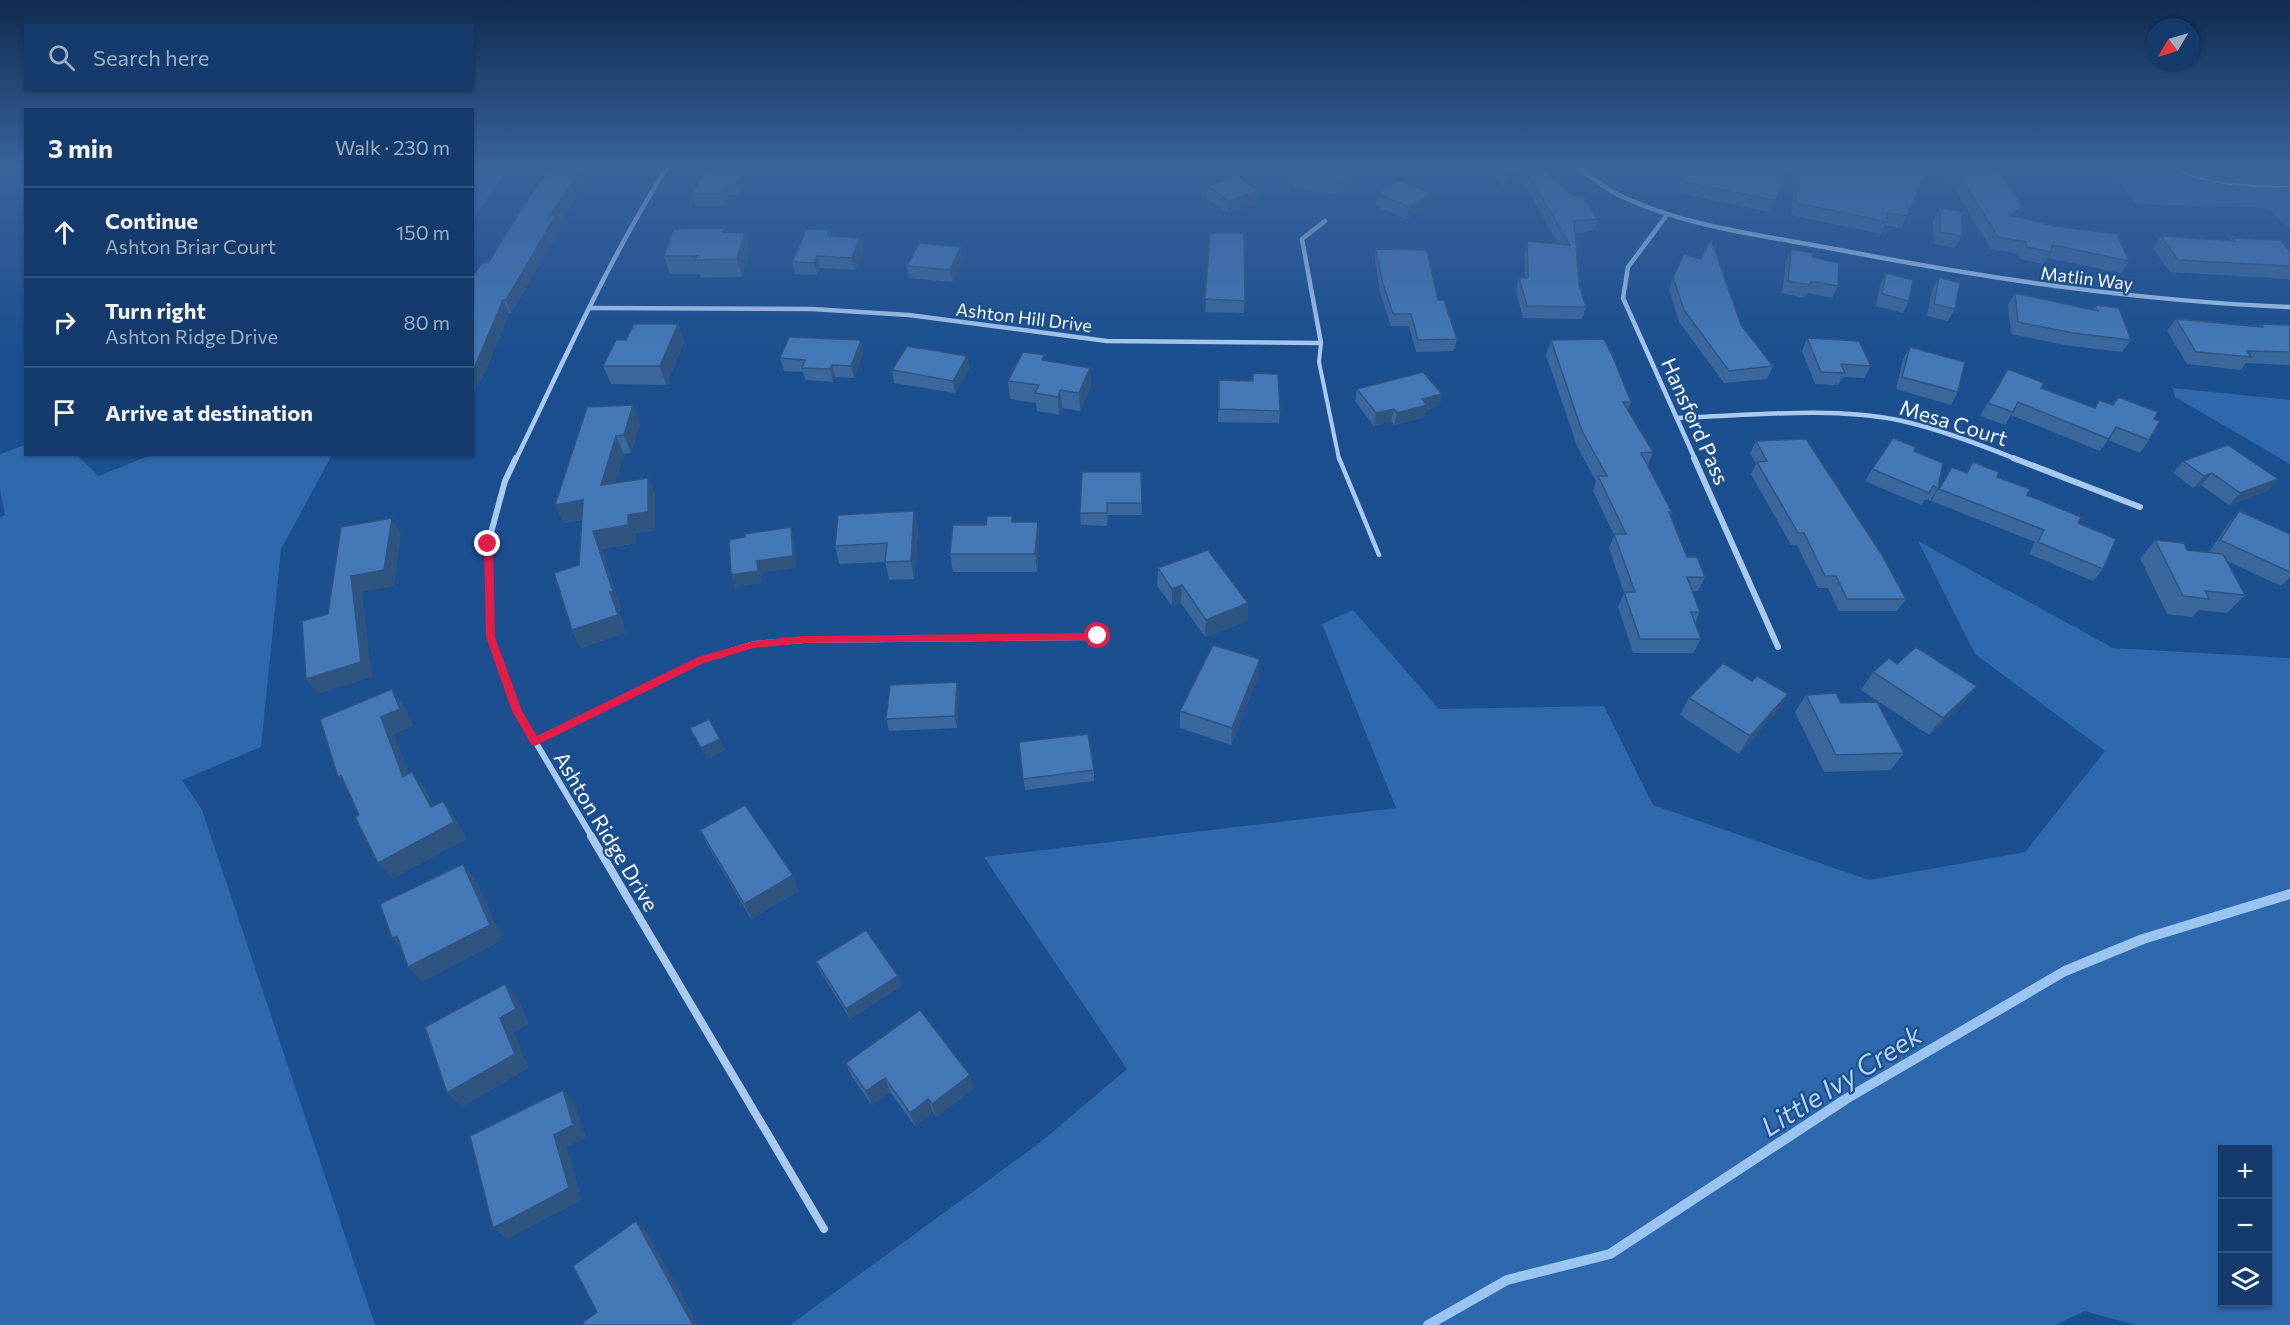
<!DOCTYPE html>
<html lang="en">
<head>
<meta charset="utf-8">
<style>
	:root { --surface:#143b6b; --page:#214673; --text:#f1f3f6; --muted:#9dadc1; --line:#33557e }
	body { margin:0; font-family:Commissioner,sans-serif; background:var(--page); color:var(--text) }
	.controls { position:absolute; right:18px; bottom:18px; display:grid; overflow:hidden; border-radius:0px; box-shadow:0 2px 4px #0004 }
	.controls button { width:54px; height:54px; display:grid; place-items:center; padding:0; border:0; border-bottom:2px solid var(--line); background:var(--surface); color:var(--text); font:30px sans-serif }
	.compass { position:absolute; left:2146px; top:18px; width:54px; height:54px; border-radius:50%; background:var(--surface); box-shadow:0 2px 4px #0004; rotate:232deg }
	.stop { position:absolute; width:18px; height:18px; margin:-14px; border:4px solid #e11d48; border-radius:50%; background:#fff }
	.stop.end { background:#e11d48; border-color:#fff; box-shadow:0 2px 6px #0008 }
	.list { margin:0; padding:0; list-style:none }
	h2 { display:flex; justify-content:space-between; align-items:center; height:78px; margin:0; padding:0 24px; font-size:26px }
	h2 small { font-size:20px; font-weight:400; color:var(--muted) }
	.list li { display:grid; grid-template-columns:39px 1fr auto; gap:18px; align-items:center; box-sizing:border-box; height:90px; padding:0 24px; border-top:2px solid var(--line) }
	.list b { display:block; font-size:22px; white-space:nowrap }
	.list p { margin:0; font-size:20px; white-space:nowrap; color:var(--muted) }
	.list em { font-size:20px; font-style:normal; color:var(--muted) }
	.icon { flex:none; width:33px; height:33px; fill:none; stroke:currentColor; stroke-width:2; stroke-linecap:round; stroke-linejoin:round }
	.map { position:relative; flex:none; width:2290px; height:1325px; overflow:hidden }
	.search { position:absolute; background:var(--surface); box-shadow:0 2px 4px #0004; left:24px; top:24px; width:450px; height:66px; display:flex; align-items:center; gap:15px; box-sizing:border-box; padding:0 21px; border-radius:0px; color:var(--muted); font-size:22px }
	.panel { position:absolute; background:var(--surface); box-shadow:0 2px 4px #0004; left:24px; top:108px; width:450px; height:348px; border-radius:0px }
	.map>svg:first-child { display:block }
</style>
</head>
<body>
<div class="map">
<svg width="2290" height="1325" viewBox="0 0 2290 1325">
	<rect width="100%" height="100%" fill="#1b4f8f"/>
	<g fill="#2e69ad" fill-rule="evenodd">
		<polygon points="473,166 510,166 473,219 472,166"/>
		<polygon points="2106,166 2173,166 2190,176 2205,179 2290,187 2290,229 2267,208 2136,204"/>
		<polygon points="2173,388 2290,400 2290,464 2175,397"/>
		<polygon points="25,445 26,454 76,455 99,476 151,455 332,455 281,549 261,747 182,780 202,810 375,1325 0,1325 0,517 5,515 0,490 0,454"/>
		<path d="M 1918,541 L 2113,648 L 2290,658 L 2290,1325 L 2135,1325 L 2084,1311 L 2056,1325 L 790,1325 L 1037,1145 L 1127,1069 L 984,857 L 1396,808 L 1322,624 L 1353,610 L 1439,709 L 1604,706 L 1653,805 L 1869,880 L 2025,852 L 2105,751 L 1975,654 ZM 2222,1150 L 2268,1150 L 2268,1302 L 2222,1302 Z"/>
	</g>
	<path fill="#3c6290" stroke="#9cc4f0" stroke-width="1.5" d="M 2173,166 L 2290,166 L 2290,187 C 2257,186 2199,186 2173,166 Z"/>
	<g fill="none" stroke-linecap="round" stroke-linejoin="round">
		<polyline stroke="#9cc4f0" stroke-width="10" points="1428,1325 1507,1280 1610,1254 1846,1099 2065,971 2143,939 2290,894"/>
		<polyline stroke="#a9c9ee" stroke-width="4" points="1321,343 1319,362 1339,459"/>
		<polyline stroke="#a9c9ee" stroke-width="4.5" points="1339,458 1379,555"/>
		<g stroke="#a9c9ee" stroke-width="4.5">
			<path d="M 1575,166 C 1591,176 1607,190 1625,198 C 1691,228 1769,236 1840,250 C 1990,279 2138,301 2290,307"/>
			<polyline points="1667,215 1628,267 1623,298 1695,459"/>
			<polyline points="590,308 812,309 909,315 1107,341 1321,343 1302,239 1325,221"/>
			<path d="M 1677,418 C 1747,416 1829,406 1898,420 C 1939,429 1978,444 2016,459"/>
			<path d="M 516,459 C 564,361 609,258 668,166"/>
		</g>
		<g stroke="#a9c9ee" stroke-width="6">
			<polyline points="516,458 505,481 488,544 491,637 517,711 592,837"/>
			<polyline points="1694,458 1778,647"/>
			<polyline points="2013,458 2140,507"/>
			<polyline points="535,741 701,660 754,644 804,640 1098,637"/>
		</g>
		<polyline stroke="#a9c9ee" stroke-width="8" points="591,836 824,1229"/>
	</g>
	<g fill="#3a679d">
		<polygon points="551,166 597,166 559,223 561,228 511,313 509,313 483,377 488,263"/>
		<polygon points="708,166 753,166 739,195 730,195 725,206 696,206 692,194"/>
		<polygon points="833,166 861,166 860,169 834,169"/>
		<polygon points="931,166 953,166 953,169 931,170"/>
		<polygon points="1489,166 1541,166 1598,219 1594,231 1575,233 1579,284 1586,307 1582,319 1523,318 1516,290 1519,278 1525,278 1524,253 1527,241 1559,244 1524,184 1504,187 1491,175"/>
		<polygon points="1681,166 1790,166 1771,211 1768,212 1680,193"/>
		<polygon points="1796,166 1928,166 1907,216 1901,228 1885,225 1881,234 1791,215"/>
		<polygon points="1947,166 1954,166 2017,217 2129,261 2121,273 2047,258 2043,264 2020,259 2019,254 1991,249 1944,171"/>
		<polygon points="1350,170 1342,195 1293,187 1294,175"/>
		<polygon points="1208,186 1257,203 1228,213 1207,198"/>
		<polygon points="1378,194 1428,204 1407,219 1376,206"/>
		<polygon points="1940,208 1962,236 1955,248 1934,244 1933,220"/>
		<polygon points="725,228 726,232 750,251 742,277 701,278 700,274 670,274 664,256"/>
		<polygon points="830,230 831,236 863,250 855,270 820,268 817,275 795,274 792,262"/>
		<polygon points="1210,233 1245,301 1244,313 1205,312"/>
		<polygon points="2161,236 2230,241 2232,238 2290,251 2290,279 2170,272 2153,248"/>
		<polygon points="1376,249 1438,300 1457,339 1454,351 1416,352 1409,326 1391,326 1380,292 1375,261"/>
		<polygon points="1791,249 1812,257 1838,286 1832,298 1807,293 1805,298 1782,293 1786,261"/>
		<polygon points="963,259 952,282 909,278 907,266"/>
		<polygon points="1886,273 1909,301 1903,313 1876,306 1880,285"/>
		<polygon points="1673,277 1741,325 1773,366 1767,379 1724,383 1679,322 1669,289"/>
		<polygon points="1939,277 1955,309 1948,321 1927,316 1932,290"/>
		<polygon points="2015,293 2092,310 2095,305 2131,340 2122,352 2064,345 2011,334 2008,305"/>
		<polygon points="2176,319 2259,326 2261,324 2290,325 2290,365 2246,363 2241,370 2187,364 2167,331"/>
		<polygon points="678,324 684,342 666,385 611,384 603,366 626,340"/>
		<polygon points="1807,338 1871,366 1864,378 1843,377 1838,385 1815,384 1802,351"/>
		<polygon points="861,340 863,353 854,378 835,377 833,382 805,380 803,372 784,371 780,358"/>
		<polygon points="1551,340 1631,402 1628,410 1653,452 1648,466 1672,512 1671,516 1687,557 1705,577 1698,591 1692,591 1700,612 1695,623 1701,639 1693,653 1633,653 1618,607 1624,593 1609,548 1614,535 1593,491 1596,481 1577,446 1546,355"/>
		<polygon points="1910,347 1958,392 1951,405 1896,389 1903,359"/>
		<polygon points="967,356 969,368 955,393 894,383 892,370"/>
		<polygon points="1045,361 1090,368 1091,386 1080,411 1062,408 1059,415 1037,411 1036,403 1010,399 1008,381"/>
		<polygon points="2008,369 2041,388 2094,408 2099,400 2112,405 2118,397 2154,419 2149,440 2140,453 2108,440 2100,451 2011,415 2005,425 1980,416"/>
		<polygon points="1253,373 1280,411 1279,423 1218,422 1219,380 1252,381"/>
		<polygon points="1357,389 1442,394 1439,406 1426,410 1424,417 1394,425 1391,421 1374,426 1355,401"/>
		<polygon points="587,407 640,423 631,453 624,454 615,483 648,478 655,496 655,530 636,533 636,543 602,549 621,609 618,610 626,632 581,648 572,630 579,565 582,520 563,523"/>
		<polygon points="1756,441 1906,599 1897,611 1839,611 1828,588 1818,588 1797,545 1791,545 1751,474 1756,464 1750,453"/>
		<polygon points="1914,451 1938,488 1930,501 1925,499 1921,505 1865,481 1872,469"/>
		<polygon points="2183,461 2278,479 2267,491 2229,505 2201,485 2193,488 2173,473"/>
		<polygon points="1973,462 2027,495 2078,523 2103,569 2093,581 2029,554 2035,542 1931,501 1952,467 1966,473"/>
		<polygon points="1141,472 1142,515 1108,515 1107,526 1081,525 1080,513"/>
		<polygon points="914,511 918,529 914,579 889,580 885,562 839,564 835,546"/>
		<polygon points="2239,511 2290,534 2290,577 2281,586 2225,560 2245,595 2227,613 2199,610 2192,617 2167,614 2140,558 2155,540 2187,550 2212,553 2209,552 2228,524"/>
		<polygon points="1012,516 1013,522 1038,522 1039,540 1037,572 953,572 950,554 986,525"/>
		<polygon points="1158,568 1248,603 1247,621 1205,637 1181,603 1172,606 1157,586"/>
		<polygon points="1897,664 1977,686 1963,703 1929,735 1861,690 1873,672"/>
		<polygon points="1258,677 1231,745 1180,728 1180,711"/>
		<polygon points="1752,681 1788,694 1777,711 1739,754 1680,715 1689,698"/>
		<polygon points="957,682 959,694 957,728 889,731 886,719"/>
		<polygon points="1806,695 1841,703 1904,753 1891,770 1824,772 1795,712"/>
		<polygon points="690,728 725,750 707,759"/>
		<polygon points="1019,742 1094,770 1094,781 1025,790"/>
		<polygon points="700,830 799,891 751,919 708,846"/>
		<polygon points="816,961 898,976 901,986 850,1019 820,971"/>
		<polygon points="846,1063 973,1089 936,1117 933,1112 915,1126 890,1092 872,1105 852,1077"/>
	</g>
	<g fill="#305480">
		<polygon points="584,166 597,166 559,223 561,228 511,313 506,300 550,215"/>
		<polygon points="745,166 753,166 739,195 736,184"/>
		<polygon points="1349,166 1351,166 1350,170 1342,195 1343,183"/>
		<polygon points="1790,166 1771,211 1768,212 1773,200"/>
		<polygon points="1527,172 1524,184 1504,187 1506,176"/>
		<polygon points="727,184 730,195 725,206 722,194"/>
		<polygon points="1258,191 1257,203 1228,213 1228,201"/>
		<polygon points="1430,193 1428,204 1407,219 1409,207"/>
		<polygon points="2023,207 2016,219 2009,215"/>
		<polygon points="745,233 750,251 742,277 737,259"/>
		<polygon points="860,238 863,250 855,270 852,258"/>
		<polygon points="961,247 963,259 952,282 950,270"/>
		<polygon points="817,256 820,268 817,275 814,263"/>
		<polygon points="503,300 509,313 483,377 472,395 472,370"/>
		<polygon points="678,324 684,342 666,385 660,366"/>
		<polygon points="861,340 863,353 854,378 851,366"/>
		<polygon points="967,356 969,368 955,393 953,381"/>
		<polygon points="832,365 835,377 833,382 830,369"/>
		<polygon points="1090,368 1091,386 1080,411 1079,393"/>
		<polygon points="1060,390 1062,408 1059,415 1058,397"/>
		<polygon points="1442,394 1439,406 1426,410 1424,417 1394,425 1397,413 1422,399"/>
		<polygon points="633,405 640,423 631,453 624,435"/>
		<polygon points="1394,409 1391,421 1374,426 1376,413"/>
		<polygon points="616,436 624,454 609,503 601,485"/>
		<polygon points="2212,473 2201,485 2193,488 2204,476"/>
		<polygon points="648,478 655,496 655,530 636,533 636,543 602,549 621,609 618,610 626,632 581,648 572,630 610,592 593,531 628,515"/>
		<polygon points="2278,479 2267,491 2229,505 2240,493"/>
		<polygon points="583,500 591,518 563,523 555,505"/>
		<polygon points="914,511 918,529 914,579 911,561"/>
		<polygon points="392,518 401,534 394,586 362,592 372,677 318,694 306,679 351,576"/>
		<polygon points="1038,522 1039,540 1037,572 1035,554"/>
		<polygon points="791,527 794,539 796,568 761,573 762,583 735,587 731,575 757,561"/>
		<polygon points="1182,585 1181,603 1172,606 1172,589"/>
		<polygon points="1248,603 1247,621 1205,637 1206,620"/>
		<polygon points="1260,659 1258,677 1231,745 1232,728"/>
		<polygon points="957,682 959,694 957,728 955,716"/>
		<polygon points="1977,686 1963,703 1929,735 1943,718"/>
		<polygon points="392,689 405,706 413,726 394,734 416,794 403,777 381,717"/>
		<polygon points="1788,694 1777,711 1739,754 1750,736"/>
		<polygon points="720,739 725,750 707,759 701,748"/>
		<polygon points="412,772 425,789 444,824 431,807"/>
		<polygon points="341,775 353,793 338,777"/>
		<polygon points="443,801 455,818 467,839 392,879 378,863"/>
		<polygon points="463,864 476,880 503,940 422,982 408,967"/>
		<polygon points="793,875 799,891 751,919 744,904"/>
		<polygon points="397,936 407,953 392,938"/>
		<polygon points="898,976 901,986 850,1019 846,1009"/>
		<polygon points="505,984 518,998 529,1024 514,1033 529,1068 462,1107 447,1093 500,1018"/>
		<polygon points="970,1075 973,1089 936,1117 932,1104"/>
		<polygon points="885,1078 890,1092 872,1105 866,1091"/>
		<polygon points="563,1090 575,1103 586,1138 567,1147 582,1200 507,1239 493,1228 554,1135"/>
		<polygon points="928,1099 933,1112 915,1126 910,1113"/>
		<polygon points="636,1221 647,1232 699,1325 693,1325"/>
	</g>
	<g fill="#4478b7" stroke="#305480" stroke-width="1.5">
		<polygon points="551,166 584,166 550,215 556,215 506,300 503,300 476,364 472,370 472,277 482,263 488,263 533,191"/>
		<polygon points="708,166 745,166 736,184 727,184 722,194 692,194"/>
		<polygon points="1298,166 1349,166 1343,183 1294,175"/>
		<polygon points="1496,166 1541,166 1573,196 1583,196 1598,219 1574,221 1579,284 1586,307 1527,306 1519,278 1528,278 1527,241 1570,245 1527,172 1506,176"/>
		<polygon points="1685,166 1790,166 1776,199 1773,200 1684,182"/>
		<polygon points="1800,166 1928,166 1907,216 1887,213 1887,222 1796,203"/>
		<polygon points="1954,166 1995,166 2023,207 2009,215 2060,227 2117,234 2129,261 2052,245 2051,252 2027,247 2026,242 1998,237"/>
		<polygon points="1238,176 1258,191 1228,201 1208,186"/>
		<polygon points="1399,180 1430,193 1409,207 1378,194"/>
		<polygon points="1940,208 1962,212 1962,236 1940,232"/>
		<polygon points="725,228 723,232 745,233 737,259 695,260 697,256 664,256 674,229"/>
		<polygon points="807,229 830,230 827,236 860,238 852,258 817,256 814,263 792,262"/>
		<polygon points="1210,233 1244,233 1245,301 1205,299"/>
		<polygon points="2161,236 2235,241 2232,238 2280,240 2290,251 2290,266 2178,260"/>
		<polygon points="1711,239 1741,325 1773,366 1729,371 1684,310 1673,277 1684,254 1701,259"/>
		<polygon points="919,243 961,247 950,270 907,266"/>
		<polygon points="1376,249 1427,250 1438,300 1444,300 1457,339 1418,340 1411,314 1393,314 1382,280"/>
		<polygon points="1791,249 1813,253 1812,257 1839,263 1838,286 1811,281 1810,285 1788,281"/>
		<polygon points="1886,273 1913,280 1909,301 1882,294"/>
		<polygon points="1939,277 1960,283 1955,309 1934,304"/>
		<polygon points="2015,293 2098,311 2095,305 2119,308 2131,340 2073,333 2018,322"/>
		<polygon points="2176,319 2263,327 2261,324 2290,325 2290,352 2247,351 2251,357 2196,352"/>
		<polygon points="634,324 678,324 660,366 603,366 616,340 626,340"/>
		<polygon points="789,337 861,340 851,366 832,365 830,369 802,368 805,360 780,358"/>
		<polygon points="1807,338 1859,341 1871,366 1841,364 1845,373 1821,372"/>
		<polygon points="1604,339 1613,357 1631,402 1623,402 1653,452 1641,453 1672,512 1669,512 1687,557 1697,557 1705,577 1687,577 1700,612 1691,612 1701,639 1640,639 1624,592 1635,592 1614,534 1626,534 1598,476 1607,476 1582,431 1551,340"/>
		<polygon points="907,346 967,356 953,381 892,370"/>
		<polygon points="1910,347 1965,362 1958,392 1902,377"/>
		<polygon points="1023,352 1045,355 1042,360 1090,368 1079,393 1060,390 1058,397 1035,393 1039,385 1008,381"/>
		<polygon points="2008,369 2044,383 2041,388 2095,408 2099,400 2113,405 2118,397 2158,412 2154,419 2160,421 2149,440 2116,427 2109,439 2018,402 2013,412 1988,403"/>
		<polygon points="1423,372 1442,394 1422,399 1427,405 1397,413 1394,409 1376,413 1357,389"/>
		<polygon points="1253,373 1278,374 1280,411 1219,409 1219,380 1253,381"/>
		<polygon points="633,405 624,435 616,436 601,485 648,478 648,512 628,515 628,525 593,531 613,591 610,592 618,615 572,630 554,573 579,565 583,500 555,505 587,407"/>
		<polygon points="1893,438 1916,447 1914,451 1943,463 1938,488 1933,486 1929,493 1872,469"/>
		<polygon points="1806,439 1882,555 1906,599 1847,599 1836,576 1825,576 1804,533 1798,533 1757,462 1767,461 1756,441"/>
		<polygon points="2228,445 2278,479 2240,493 2212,473 2204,476 2183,461"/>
		<polygon points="1973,462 1999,472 1997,477 2030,489 2027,495 2081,517 2078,523 2116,539 2103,569 2038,542 2044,530 1939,489 1952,467 1967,473"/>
		<polygon points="1082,472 1141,472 1142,503 1107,503 1107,513 1080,513"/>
		<polygon points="914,511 911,561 885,562 887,543 835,546 838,515"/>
		<polygon points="2239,511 2290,534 2290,572 2220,540"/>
		<polygon points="987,516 1012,516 1012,522 1038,522 1035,554 950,554 953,525 986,525"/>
		<polygon points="392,518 384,570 351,576 361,662 306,679 302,621 328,614 341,527"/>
		<polygon points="791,527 793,556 757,561 758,571 731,575 729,540 745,537 745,534"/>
		<polygon points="2155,540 2184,543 2187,550 2223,554 2245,595 2205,591 2209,599 2183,596"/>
		<polygon points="1208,550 1248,603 1206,620 1182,585 1172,589 1158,568"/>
		<polygon points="1213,645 1260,659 1232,728 1180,711"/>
		<polygon points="1916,647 1977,686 1943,718 1873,672 1889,658 1897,664"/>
		<polygon points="1723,663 1752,681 1757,676 1788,694 1750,736 1689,698"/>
		<polygon points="957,682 955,716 886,719 890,685"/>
		<polygon points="392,689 400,709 381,717 403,777 412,772 431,807 443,801 454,822 378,863 355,817 359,815 341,775 338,777 320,719"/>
		<polygon points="1836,693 1841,703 1877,702 1904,753 1836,755 1806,695"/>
		<polygon points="709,719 720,739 701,748 690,728"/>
		<polygon points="1088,734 1094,770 1023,779 1019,742"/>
		<polygon points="745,805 793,875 744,904 700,830"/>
		<polygon points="463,864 490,925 408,967 397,936 392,938 380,904"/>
		<polygon points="866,930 898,976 846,1009 816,961"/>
		<polygon points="505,984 516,1009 500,1018 515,1054 447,1093 425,1027"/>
		<polygon points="920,1010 970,1075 932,1104 928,1099 910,1113 885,1078 866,1091 846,1063"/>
		<polygon points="563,1090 573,1125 554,1135 569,1188 493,1228 470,1136"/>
		<polygon points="636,1221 693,1325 584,1325 583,1322 597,1312 573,1266"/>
	</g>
	<linearGradient id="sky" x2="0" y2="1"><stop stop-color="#0f2b4f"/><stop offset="0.47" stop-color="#39639b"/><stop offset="1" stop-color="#39639b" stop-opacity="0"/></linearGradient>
	<rect width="2290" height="351" fill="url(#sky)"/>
	<polygon fill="#e11d48" points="488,541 493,544 495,637 522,711 537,736 698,657 754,641 804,636 1098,633 1102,636 1098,640 804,643 754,648 704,663 535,746 531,744 512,711 486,637 484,544"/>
	<g text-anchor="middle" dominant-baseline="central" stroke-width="4.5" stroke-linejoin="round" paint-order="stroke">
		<g font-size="18" fill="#fff" stroke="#1b4f8f">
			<text transform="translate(2087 278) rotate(7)">Matlin Way</text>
			<text transform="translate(1024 317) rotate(7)">Ashton Hill Drive</text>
		</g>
		<g font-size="21" fill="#fff" stroke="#1b4f8f">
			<text transform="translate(1696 421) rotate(66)">Hansford Pass</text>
			<text transform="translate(1954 422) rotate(17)">Mesa Court</text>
			<text transform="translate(607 831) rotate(59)">Ashton Ridge Drive</text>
		</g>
		<g font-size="27" font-style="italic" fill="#b5d3f5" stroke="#1b4f8f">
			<text transform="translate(1841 1080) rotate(-32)">Little Ivy Creek</text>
		</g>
	</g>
</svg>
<div class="controls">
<button>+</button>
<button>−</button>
<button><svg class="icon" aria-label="layers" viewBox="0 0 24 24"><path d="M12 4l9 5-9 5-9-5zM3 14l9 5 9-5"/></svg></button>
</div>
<svg class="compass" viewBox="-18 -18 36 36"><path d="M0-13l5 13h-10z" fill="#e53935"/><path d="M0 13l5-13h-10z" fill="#9dadc1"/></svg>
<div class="stop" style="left:1098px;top:636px"></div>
<div class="stop end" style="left:488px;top:544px"></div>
<div class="search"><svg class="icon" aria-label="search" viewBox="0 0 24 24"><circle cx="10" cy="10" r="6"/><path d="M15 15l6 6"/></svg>Search here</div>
<section class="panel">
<h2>3 min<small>Walk · 230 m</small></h2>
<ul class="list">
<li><svg class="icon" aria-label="ahead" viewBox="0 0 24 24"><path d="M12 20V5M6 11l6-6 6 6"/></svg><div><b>Continue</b><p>Ashton Briar Court</p></div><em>150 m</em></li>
<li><svg class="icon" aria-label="right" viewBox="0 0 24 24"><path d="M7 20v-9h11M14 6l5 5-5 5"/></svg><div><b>Turn right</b><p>Ashton Ridge Drive</p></div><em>80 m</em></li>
<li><svg class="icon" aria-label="arrive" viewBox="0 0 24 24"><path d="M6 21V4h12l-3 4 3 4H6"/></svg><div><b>Arrive at destination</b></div></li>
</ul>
</section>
</div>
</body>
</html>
